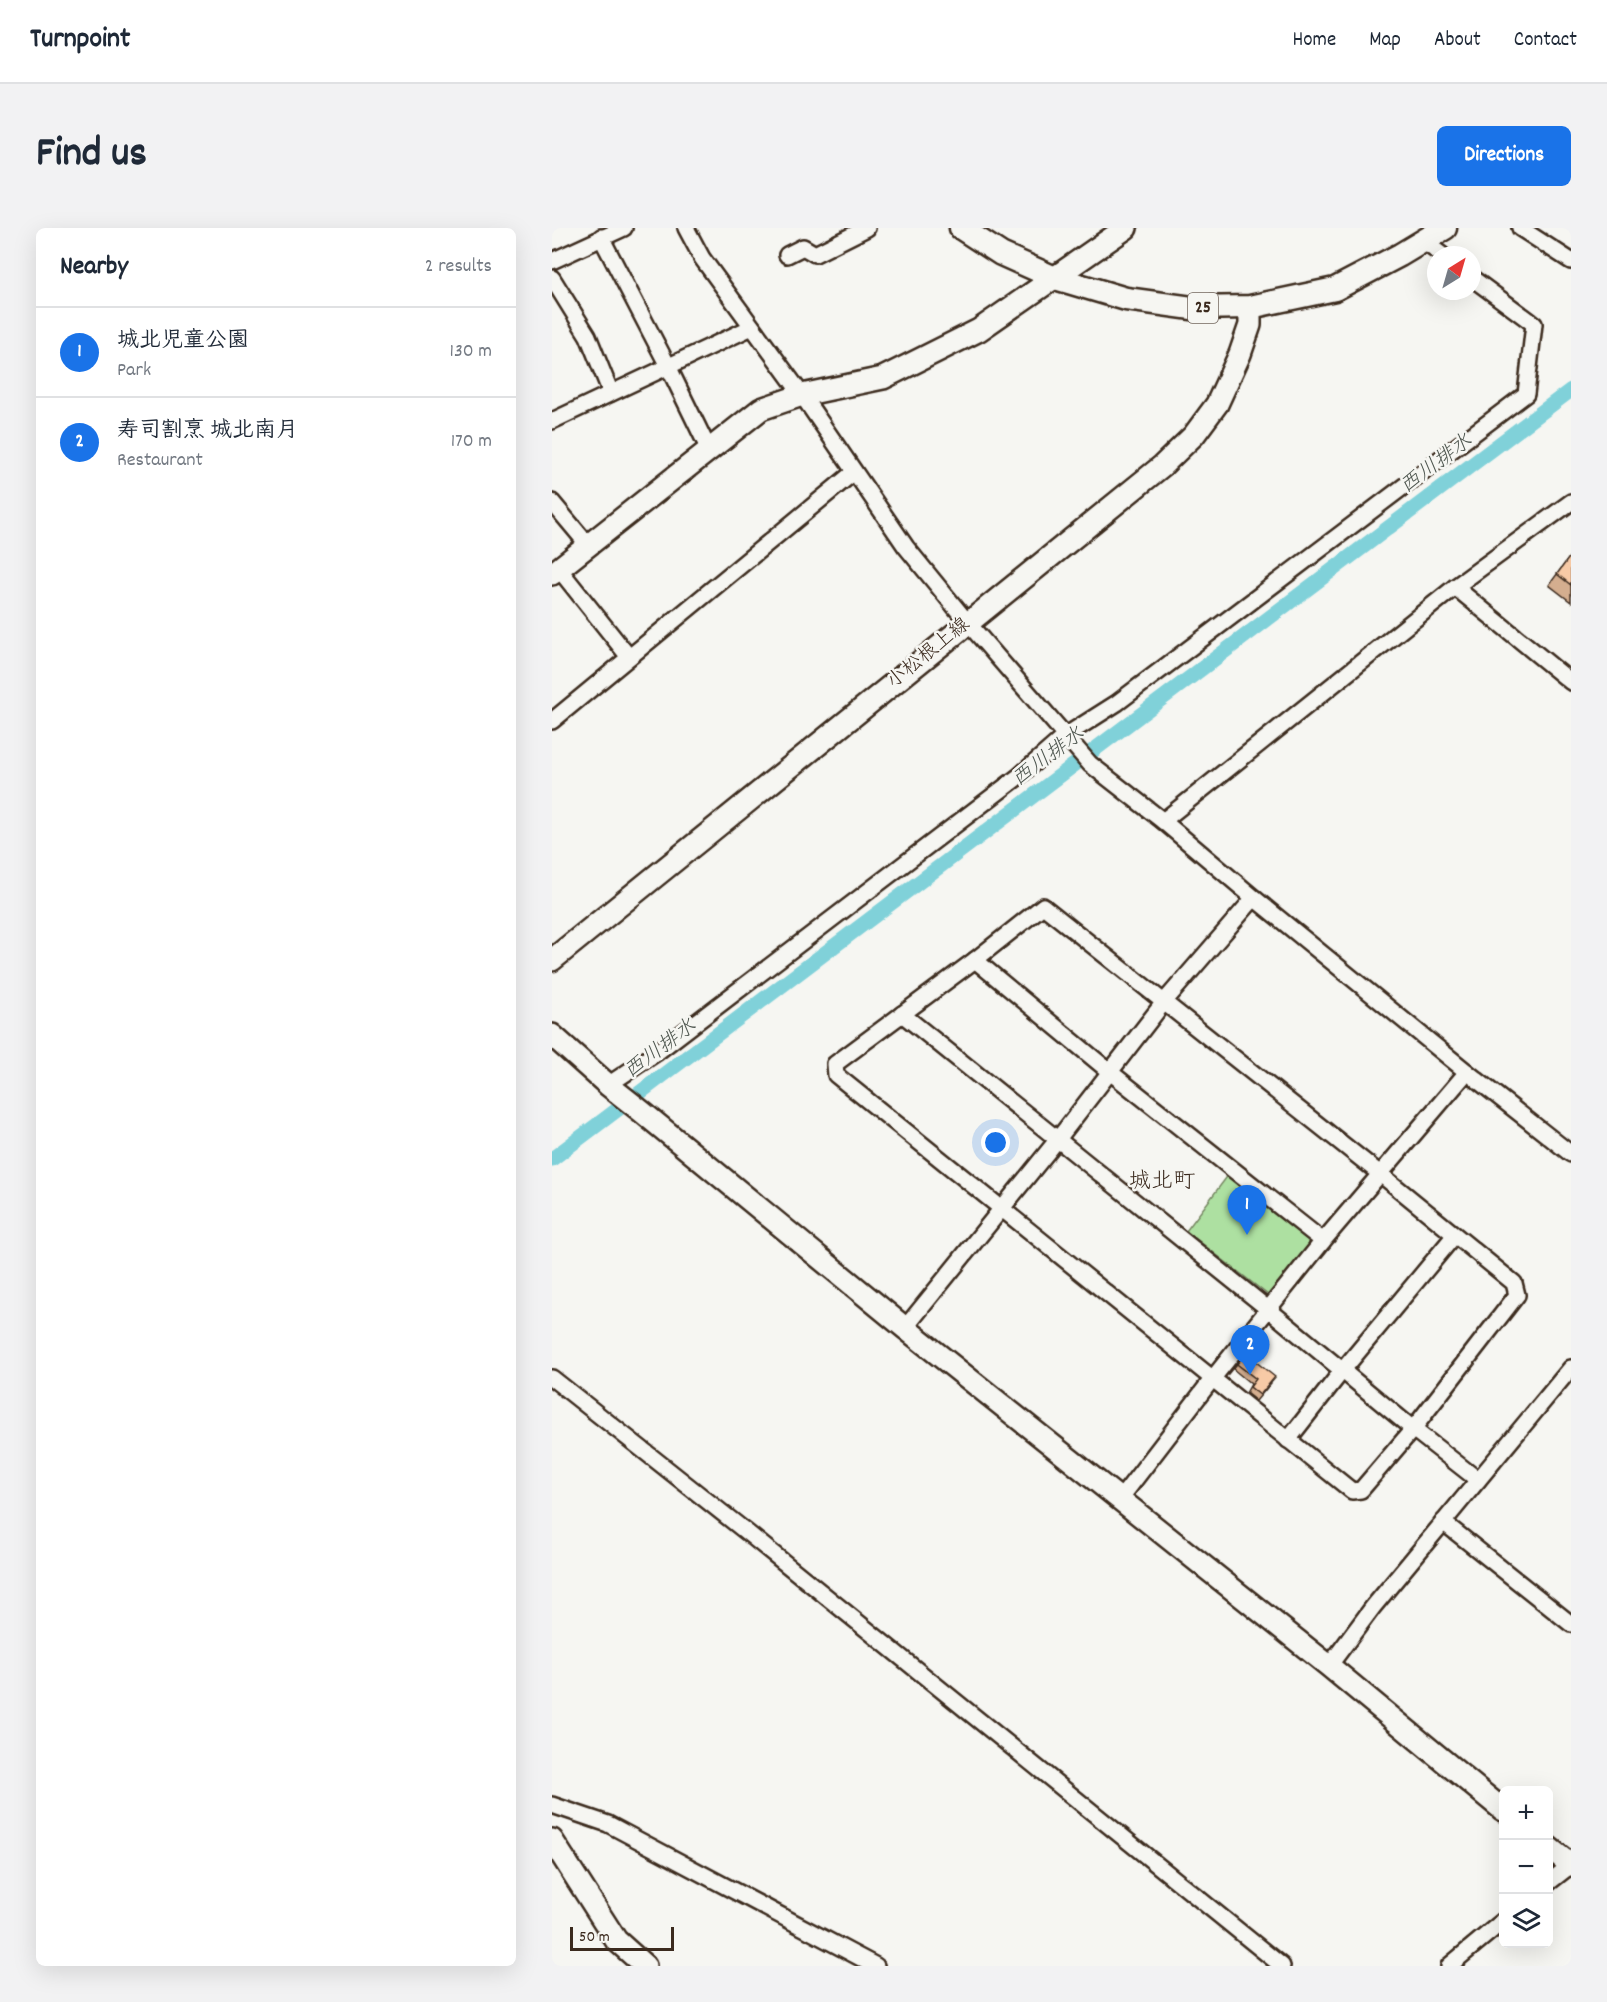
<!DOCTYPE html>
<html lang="en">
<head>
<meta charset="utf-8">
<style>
	:root { --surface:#fff; --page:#f2f2f3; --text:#1f2937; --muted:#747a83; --line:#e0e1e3; --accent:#1a73e8 }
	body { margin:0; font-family:Dekko,"Klee One",sans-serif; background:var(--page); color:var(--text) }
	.controls { position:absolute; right:18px; bottom:18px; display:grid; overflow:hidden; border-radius:9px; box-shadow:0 6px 24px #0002 }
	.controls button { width:54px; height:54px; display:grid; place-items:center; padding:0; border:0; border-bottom:2px solid var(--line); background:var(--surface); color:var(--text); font:30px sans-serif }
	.compass { position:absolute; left:875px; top:18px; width:54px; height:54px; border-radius:50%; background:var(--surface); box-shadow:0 6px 24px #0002; rotate:37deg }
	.scale { position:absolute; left:18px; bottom:15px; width:104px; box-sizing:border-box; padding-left:6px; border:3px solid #3b2a1e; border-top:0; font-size:16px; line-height:21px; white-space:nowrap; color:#3b2a1e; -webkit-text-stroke:4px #f6f6f2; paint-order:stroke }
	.you { position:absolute; left:444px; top:915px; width:21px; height:21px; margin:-15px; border:4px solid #fff; border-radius:50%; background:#1a73e8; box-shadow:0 0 0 9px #1a73e833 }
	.badge { display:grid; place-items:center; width:39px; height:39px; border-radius:50%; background:var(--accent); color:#fff; font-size:20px; font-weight:700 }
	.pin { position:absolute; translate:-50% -50px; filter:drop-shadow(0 2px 3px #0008) }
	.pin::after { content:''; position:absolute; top:32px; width:21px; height:18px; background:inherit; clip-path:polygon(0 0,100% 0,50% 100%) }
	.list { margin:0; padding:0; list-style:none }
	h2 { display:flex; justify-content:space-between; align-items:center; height:78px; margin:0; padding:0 24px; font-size:26px }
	h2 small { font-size:20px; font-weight:400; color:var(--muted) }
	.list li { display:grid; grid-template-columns:39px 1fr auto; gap:18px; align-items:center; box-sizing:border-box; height:90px; padding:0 24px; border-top:2px solid var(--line) }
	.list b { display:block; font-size:22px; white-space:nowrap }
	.list p { margin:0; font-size:20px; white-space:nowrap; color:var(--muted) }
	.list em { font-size:20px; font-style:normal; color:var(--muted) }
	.icon { flex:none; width:33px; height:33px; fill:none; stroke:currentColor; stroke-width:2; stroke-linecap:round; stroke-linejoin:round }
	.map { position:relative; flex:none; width:1019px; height:1738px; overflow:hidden; border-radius:9px }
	header { display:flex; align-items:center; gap:36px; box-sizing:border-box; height:84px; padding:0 30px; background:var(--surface); border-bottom:2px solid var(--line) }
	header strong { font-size:28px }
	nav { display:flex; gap:33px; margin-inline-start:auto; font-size:21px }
	.intro { display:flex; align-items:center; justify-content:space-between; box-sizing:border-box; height:144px; padding:0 36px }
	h1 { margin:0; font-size:42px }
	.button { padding:15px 27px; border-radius:9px; background:var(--accent); color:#fff; font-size:21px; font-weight:700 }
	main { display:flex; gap:36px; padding:0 36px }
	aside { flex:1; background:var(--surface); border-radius:9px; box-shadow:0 6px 24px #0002 }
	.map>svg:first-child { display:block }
</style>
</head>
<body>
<header>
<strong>Turnpoint</strong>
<nav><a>Home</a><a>Map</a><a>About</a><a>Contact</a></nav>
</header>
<div class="intro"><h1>Find us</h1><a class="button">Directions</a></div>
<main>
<aside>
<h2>Nearby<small>2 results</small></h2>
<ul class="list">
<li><span class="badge">1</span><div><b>城北児童公園</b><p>Park</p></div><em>130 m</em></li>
<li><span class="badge">2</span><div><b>寿司割烹 城北南月</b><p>Restaurant</p></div><em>170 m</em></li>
</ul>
</aside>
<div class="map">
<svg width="1019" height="1738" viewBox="0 0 1019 1738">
	<rect width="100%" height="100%" fill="#f6f6f2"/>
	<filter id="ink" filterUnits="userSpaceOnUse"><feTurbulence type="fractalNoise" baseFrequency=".0167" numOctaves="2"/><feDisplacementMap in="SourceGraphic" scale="12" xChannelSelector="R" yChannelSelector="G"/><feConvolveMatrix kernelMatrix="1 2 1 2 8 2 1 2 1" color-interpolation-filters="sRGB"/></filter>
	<g filter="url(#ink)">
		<polygon fill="#ade0a1" stroke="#748560" stroke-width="1.5" points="677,946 756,1011 757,1018 716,1067 634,1003"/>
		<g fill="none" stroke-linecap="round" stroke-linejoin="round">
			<polyline stroke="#80d1d9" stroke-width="15" points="0,931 1019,162"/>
			<g stroke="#3b2a1e" stroke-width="20">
				<g id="street">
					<polyline points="134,0 150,30 250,167 354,319 416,395 538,536 611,593 702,670 915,844 1019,926"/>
					<polyline points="968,0 1019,33"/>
					<polyline points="49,9 116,138 157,222"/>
					<polyline points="871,13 890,27"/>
					<polyline points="235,27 251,19 263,26 315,0"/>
					<polyline points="0,33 72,0"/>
					<polyline points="0,50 36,108 59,165"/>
					<polyline points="0,193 200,99"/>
					<polyline points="0,274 36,317"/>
					<polyline points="7,341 77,429"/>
					<polyline points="903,359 1019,454"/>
					<polyline points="0,493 302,244"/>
					<polyline points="611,593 903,359 1019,274"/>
					<polygon points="491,678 827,945 962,1055 965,1067 861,1201 809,1262 800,1263 284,847 283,836 423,732"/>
					<polyline points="423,732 558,844 771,1013"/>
					<polyline points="350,786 716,1081 861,1201 926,1252"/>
					<polyline points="56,857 104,825 466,549 513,508 565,475 974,166 982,96 920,50"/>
					<polyline points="353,1100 506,911 612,774 702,670"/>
					<polyline points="0,1150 197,1306 730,1738"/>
					<polyline points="736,1212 790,1143 902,1008"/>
					<polyline points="568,1271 661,1150 771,1013 915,844"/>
					<polyline points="891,1294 1019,1396"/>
					<polyline points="777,1438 821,1379 1019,1140"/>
					<polyline points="0,1577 56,1596 324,1738"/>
					<polyline points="996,1655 1019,1637"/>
					<polyline points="897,1738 951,1693"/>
				</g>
			</g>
			<g stroke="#3b2a1e" stroke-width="26">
				<g id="secondary">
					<polyline points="0,346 209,181 250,167 331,150 427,102 574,0"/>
					<polyline points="0,732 610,238 642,207 665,176 688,126 698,97 698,79"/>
					<polyline points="0,807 56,857 89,883 353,1100 777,1438 951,1582"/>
					<polyline points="0,1612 64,1712 93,1738"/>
					<polyline points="996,1619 1019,1637"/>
				</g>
			</g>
			<g stroke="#3b2a1e" stroke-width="27">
				<polyline id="primary" points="409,0 449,26 503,50 574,71 640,80 698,79 783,61 848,27 893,0"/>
			</g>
			<use href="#street" stroke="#f6f6f2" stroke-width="15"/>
			<use href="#secondary" stroke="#f6f6f2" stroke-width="21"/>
			<use href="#primary" stroke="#f6f6f2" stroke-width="22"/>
		</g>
		<g fill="#d4ae8f" stroke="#3b2a1e" stroke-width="1.5">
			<polygon points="1019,327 1019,374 997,357"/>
			<polygon points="693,1125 719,1155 704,1173 694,1165 699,1156 681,1141"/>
		</g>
		<g fill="#f7caa6" stroke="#3b2a1e" stroke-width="1.5">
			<polygon points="1019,327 1019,357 1005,346"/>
			<polygon points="693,1125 723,1149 708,1167 698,1159 704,1151 685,1136"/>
		</g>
	</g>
	<g text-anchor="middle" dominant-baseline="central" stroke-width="5" stroke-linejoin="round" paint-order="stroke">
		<rect fill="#f6f6f2" stroke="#73675e" stroke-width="1.5" x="636" y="65" width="30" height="30" rx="4.5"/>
		<g font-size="18" font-weight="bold" fill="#3b2a1e">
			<text x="651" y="80">25</text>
		</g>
		<g font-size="20" fill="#3b2a1e" stroke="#f6f6f2">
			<text transform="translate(377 426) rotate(-39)">小松根上線</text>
		</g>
		<g font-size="21" font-style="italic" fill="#4c544d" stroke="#f6f6f2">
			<text transform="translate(885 237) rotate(-37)">西川排水</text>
			<text transform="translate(497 530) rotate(-37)">西川排水</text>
			<text transform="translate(109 822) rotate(-37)">西川排水</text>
		</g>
		<g font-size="22" fill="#3b2a1e" stroke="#f6f6f2">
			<text x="610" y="954">城北町</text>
		</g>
	</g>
</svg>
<div class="controls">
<button>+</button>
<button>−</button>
<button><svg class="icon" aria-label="layers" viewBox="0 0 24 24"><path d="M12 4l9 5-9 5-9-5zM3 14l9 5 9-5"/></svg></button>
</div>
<svg class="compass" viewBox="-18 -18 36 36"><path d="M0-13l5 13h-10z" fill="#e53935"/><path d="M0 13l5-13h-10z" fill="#747a83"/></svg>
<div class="scale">50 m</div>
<div class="you"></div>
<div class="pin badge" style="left:695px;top:1007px">1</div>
<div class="pin badge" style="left:698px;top:1147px">2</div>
</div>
</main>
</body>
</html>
